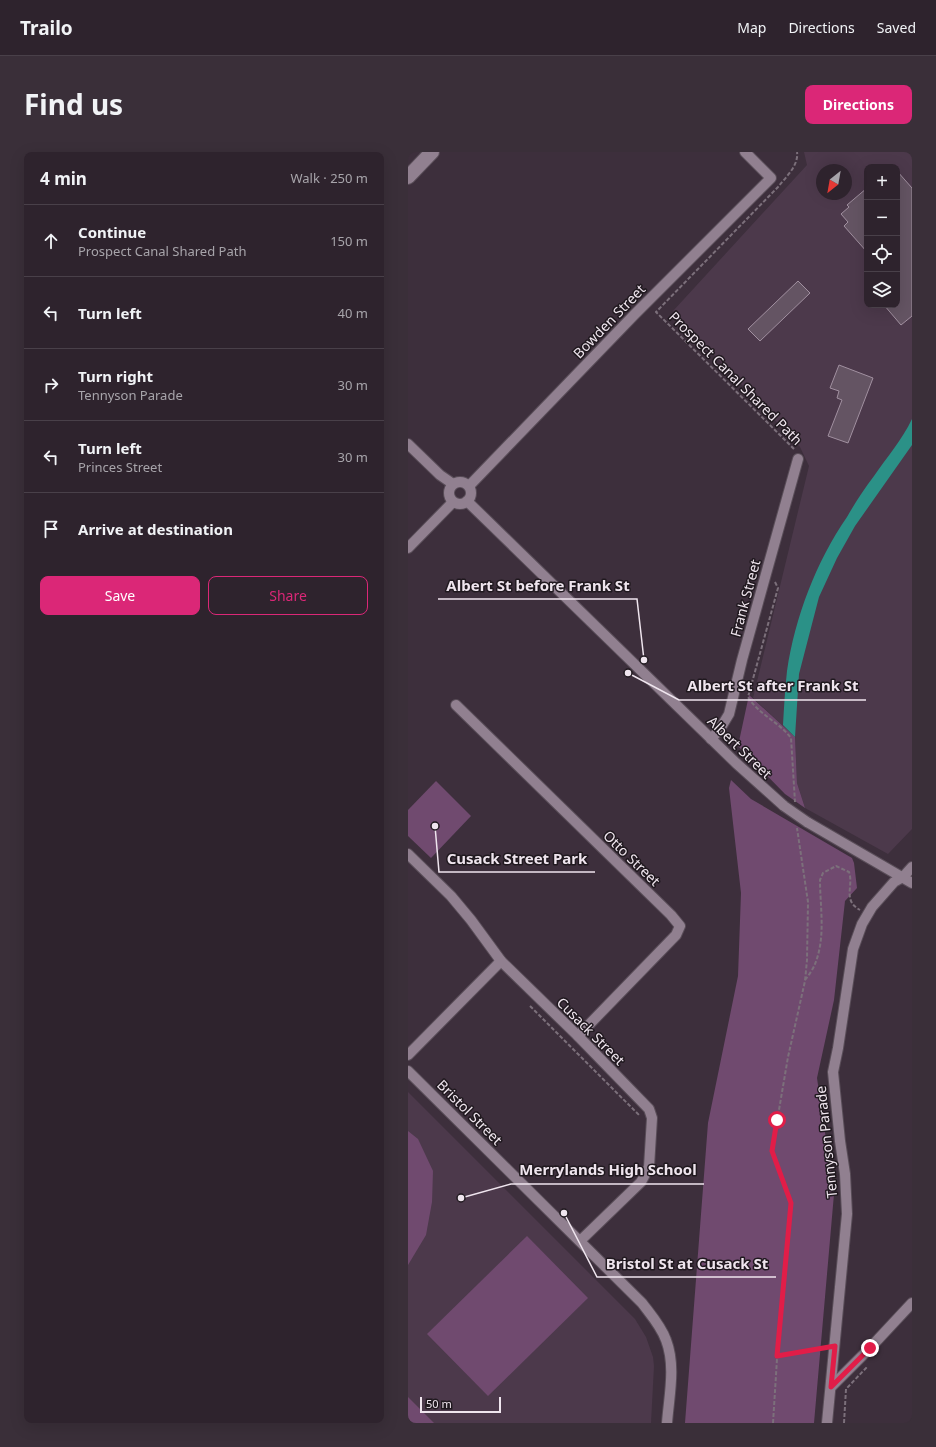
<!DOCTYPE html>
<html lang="en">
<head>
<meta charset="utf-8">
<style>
	:root { --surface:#2e232d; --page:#3a2f39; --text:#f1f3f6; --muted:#a7a4aa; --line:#494049; --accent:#db2777 }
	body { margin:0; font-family:"Noto Sans",sans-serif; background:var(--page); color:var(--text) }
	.controls { position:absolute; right:12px; top:12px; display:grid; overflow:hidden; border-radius:8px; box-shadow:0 4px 16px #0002 }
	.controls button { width:36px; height:36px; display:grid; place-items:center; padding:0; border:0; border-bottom:1px solid var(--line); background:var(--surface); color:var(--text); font:20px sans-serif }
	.compass { position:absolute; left:408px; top:12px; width:36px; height:36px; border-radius:50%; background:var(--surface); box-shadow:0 4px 16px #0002; rotate:211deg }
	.scale { position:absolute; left:12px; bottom:10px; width:81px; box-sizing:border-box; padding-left:4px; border:2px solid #efe5ee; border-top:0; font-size:11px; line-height:14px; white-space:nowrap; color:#efe5ee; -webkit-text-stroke:3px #20191f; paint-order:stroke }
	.stop { position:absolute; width:12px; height:12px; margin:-9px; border:3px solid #e11d48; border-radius:50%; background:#fff }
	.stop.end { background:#e11d48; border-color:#fff; box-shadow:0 1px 4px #0008 }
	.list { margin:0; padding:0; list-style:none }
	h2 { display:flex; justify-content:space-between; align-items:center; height:52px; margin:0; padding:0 16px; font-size:17px }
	h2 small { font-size:13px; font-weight:400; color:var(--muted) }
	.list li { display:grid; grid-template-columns:26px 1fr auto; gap:12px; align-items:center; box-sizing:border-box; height:72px; padding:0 16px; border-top:1px solid var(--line) }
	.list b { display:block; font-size:15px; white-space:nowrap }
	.list p { margin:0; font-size:13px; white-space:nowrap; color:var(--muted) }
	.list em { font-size:13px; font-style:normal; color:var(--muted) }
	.actions { display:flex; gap:8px; padding:12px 16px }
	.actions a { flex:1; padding:9px 0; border:1px solid var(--accent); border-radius:8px; text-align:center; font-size:14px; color:var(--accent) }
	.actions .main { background:var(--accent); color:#fff }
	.icon { flex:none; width:22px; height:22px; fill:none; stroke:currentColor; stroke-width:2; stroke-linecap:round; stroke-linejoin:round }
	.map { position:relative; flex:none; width:504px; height:1271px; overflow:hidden; border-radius:8px }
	header { display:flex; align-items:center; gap:24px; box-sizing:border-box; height:56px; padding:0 20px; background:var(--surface); border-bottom:1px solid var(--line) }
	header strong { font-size:19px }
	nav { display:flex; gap:22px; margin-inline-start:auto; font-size:14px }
	.intro { display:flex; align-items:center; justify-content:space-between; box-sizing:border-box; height:96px; padding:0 24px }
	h1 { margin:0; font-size:28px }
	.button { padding:10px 18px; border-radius:8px; background:var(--accent); color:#fff; font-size:14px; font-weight:700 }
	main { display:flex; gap:24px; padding:0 24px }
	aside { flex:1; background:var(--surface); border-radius:8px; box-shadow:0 4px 16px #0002 }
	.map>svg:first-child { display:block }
</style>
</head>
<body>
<header>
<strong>Trailo</strong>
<nav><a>Map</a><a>Directions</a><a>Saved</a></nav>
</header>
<div class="intro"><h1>Find us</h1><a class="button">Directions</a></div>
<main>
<aside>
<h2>4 min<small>Walk · 250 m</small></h2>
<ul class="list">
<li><svg class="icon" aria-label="ahead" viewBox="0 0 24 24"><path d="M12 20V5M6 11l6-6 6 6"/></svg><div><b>Continue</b><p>Prospect Canal Shared Path</p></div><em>150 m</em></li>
<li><svg class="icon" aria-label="left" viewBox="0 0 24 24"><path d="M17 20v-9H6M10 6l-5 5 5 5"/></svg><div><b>Turn left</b></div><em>40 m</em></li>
<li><svg class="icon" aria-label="right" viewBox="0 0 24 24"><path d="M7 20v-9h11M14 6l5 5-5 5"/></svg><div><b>Turn right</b><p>Tennyson Parade</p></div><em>30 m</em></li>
<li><svg class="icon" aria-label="left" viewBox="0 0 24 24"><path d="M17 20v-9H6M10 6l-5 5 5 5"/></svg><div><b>Turn left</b><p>Princes Street</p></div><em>30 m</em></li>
<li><svg class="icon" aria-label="arrive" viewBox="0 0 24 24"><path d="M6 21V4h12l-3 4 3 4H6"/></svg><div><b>Arrive at destination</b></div></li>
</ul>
<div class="actions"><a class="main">Save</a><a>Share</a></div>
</aside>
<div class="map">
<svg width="504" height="1271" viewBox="0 0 504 1271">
	<rect width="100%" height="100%" fill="#3d2f3c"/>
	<g fill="#4c394b" fill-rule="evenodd">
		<path d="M 396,0 L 504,0 L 504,677 L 480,702 L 397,656 L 389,631 L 387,585 L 345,546 L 401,314 L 392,295 L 265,159 L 399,13 ZM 459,15 L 489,15 L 489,153 L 459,153 ZM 414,18 L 438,18 L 438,42 L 414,42 Z"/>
		<polygon points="0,940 227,1167 238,1185 245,1205 246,1214 243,1271 0,1271"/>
	</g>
	<g fill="#704a6f">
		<polygon points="341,543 387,585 389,631 397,656 377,642 330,594"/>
		<polygon points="323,628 343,647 444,706 446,711 449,736 437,749 426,848 409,926 426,1042 406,1271 277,1271 300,971 330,824 333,741 321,636"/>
		<polygon points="28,629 63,664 23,706 0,684 0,658"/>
		<polygon points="0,979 10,987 25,1019 24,1050 18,1083 0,1113"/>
		<polygon points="119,1084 180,1146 80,1244 19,1182"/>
		<polygon points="0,1245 26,1271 0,1271"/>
	</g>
	<path fill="#2b9187" d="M 504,267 L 504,293 L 447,374 L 429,406 L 411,445 L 391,522 L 387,585 L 375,573 C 376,555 377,537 379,519 C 387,465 408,410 439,365 C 447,351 456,337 466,324 C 479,305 494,288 504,267 Z"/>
	<g fill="#645463" stroke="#a190a0">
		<polygon points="489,19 504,36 504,164 493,173 476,153 489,153"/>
		<polygon points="459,36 459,100 436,74 440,70 433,62 441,55 439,53"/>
		<polygon points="390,129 402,141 352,189 340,177"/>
		<polygon points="431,213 465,226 440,291 420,284 434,248 429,246 431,239 422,236"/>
	</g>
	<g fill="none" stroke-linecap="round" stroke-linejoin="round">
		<g stroke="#594d58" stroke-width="12">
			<g id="street">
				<polyline points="0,292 32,323 45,332"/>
				<circle cx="52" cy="341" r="11"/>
				<polyline points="61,334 226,163 363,26 337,0"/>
				<polyline points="59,349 328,611 376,654"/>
				<polyline points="0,396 45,350"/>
				<polyline points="48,553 263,763 272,774 268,783 170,884"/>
				<polyline points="303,587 312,577 321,562 334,508 390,307"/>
				<polyline points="399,670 504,731"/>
				<polyline points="0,702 43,744 63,768 93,809 170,884 241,957 244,966 241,1015 233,1030 172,1089"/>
				<polyline points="0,903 93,809"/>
				<path d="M 0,919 L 234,1151 C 243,1163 253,1174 258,1188 C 268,1214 261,1244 259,1271"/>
				<polyline points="423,1235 462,1196 504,1151"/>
				<polyline points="419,1271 439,1062 437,1022 432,989 425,920 430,896 445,797 454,772 464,755 486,730 495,725 504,715"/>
			</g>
		</g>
		<g stroke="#594d58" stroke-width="16">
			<polyline id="secondary" points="0,25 24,0"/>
		</g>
		<g stroke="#7c707b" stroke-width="2" stroke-dasharray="4 2" stroke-linecap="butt">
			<path d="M 386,297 L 248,160 L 370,35 C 378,25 391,13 389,0"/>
			<path d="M 367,430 L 370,436 L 340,545 C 350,562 371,570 383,586 L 387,650"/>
			<path d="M 397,828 C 401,823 405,817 407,812 C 418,785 412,755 412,728 L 415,721 L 428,714 L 441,720 C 446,734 434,748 452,758"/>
			<polyline points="122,854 232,964"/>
			<polyline points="369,1204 417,1196"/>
			<polyline points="365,1271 370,1191 383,1051 364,999 380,905 397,829 399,808 400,750 389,676"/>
			<polyline points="436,1271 438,1237 459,1215"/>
		</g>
		<use href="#street" stroke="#918090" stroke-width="10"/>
		<use href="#secondary" stroke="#918090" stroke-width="14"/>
		<g stroke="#594d58" stroke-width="12" stroke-linecap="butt">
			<polyline id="street-bridge" points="376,654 399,670"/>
		</g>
		<use href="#street-bridge" stroke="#918090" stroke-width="10"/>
	</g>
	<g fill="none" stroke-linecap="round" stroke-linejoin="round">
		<polyline stroke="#e11d48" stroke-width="5" points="369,968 364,999 383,1051 369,1204 427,1194 423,1235 462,1196"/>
	</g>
	<g text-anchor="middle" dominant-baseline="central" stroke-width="3" stroke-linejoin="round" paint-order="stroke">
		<g font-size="14" fill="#efe5ee" stroke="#20191f">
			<text transform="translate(201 169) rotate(-46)">Bowden Street</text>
			<text transform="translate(328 226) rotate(45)">Prospect Canal Shared Path</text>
			<text transform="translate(337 446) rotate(-75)">Frank Street</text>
			<text transform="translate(332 595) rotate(44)">Albert Street</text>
			<text transform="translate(224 706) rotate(44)">Otto Street</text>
			<text transform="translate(183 879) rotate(45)">Cusack Street</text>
			<text transform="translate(62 960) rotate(45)">Bristol Street</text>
			<text transform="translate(418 990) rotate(-96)">Tennyson Parade</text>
		</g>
	</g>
	<path fill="none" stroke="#efe5ee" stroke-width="1.5" d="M236 508L229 447H30M220 521L271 548H458M27 674L31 720H187M53 1046L103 1032H296M156 1061L189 1125H368"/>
	<g fill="#efe5ee" stroke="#20191f" stroke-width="1.5">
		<circle cx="236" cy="508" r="4"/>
		<circle cx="220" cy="521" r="4"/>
		<circle cx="27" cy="674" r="4"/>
		<circle cx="53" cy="1046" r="4"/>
		<circle cx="156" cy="1061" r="4"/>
	</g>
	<g font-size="15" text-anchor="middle" font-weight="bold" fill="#efe5ee" stroke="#20191f" stroke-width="3" stroke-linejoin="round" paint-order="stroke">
		<text x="130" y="439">Albert St before Frank St</text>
		<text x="365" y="539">Albert St after Frank St</text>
		<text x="109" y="712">Cusack Street Park</text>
		<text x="200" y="1023">Merrylands High School</text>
		<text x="279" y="1117">Bristol St at Cusack St</text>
	</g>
</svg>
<div class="controls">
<button>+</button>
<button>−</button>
<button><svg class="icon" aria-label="locate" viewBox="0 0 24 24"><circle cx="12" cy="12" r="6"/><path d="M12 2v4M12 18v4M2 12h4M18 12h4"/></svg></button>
<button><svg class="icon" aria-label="layers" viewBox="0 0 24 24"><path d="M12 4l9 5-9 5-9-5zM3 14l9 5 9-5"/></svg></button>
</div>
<svg class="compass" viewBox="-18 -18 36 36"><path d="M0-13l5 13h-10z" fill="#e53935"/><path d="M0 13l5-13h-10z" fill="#a7a4aa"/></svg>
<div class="scale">50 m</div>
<div class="stop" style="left:369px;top:968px"></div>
<div class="stop end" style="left:462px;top:1196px"></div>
</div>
</main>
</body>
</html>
